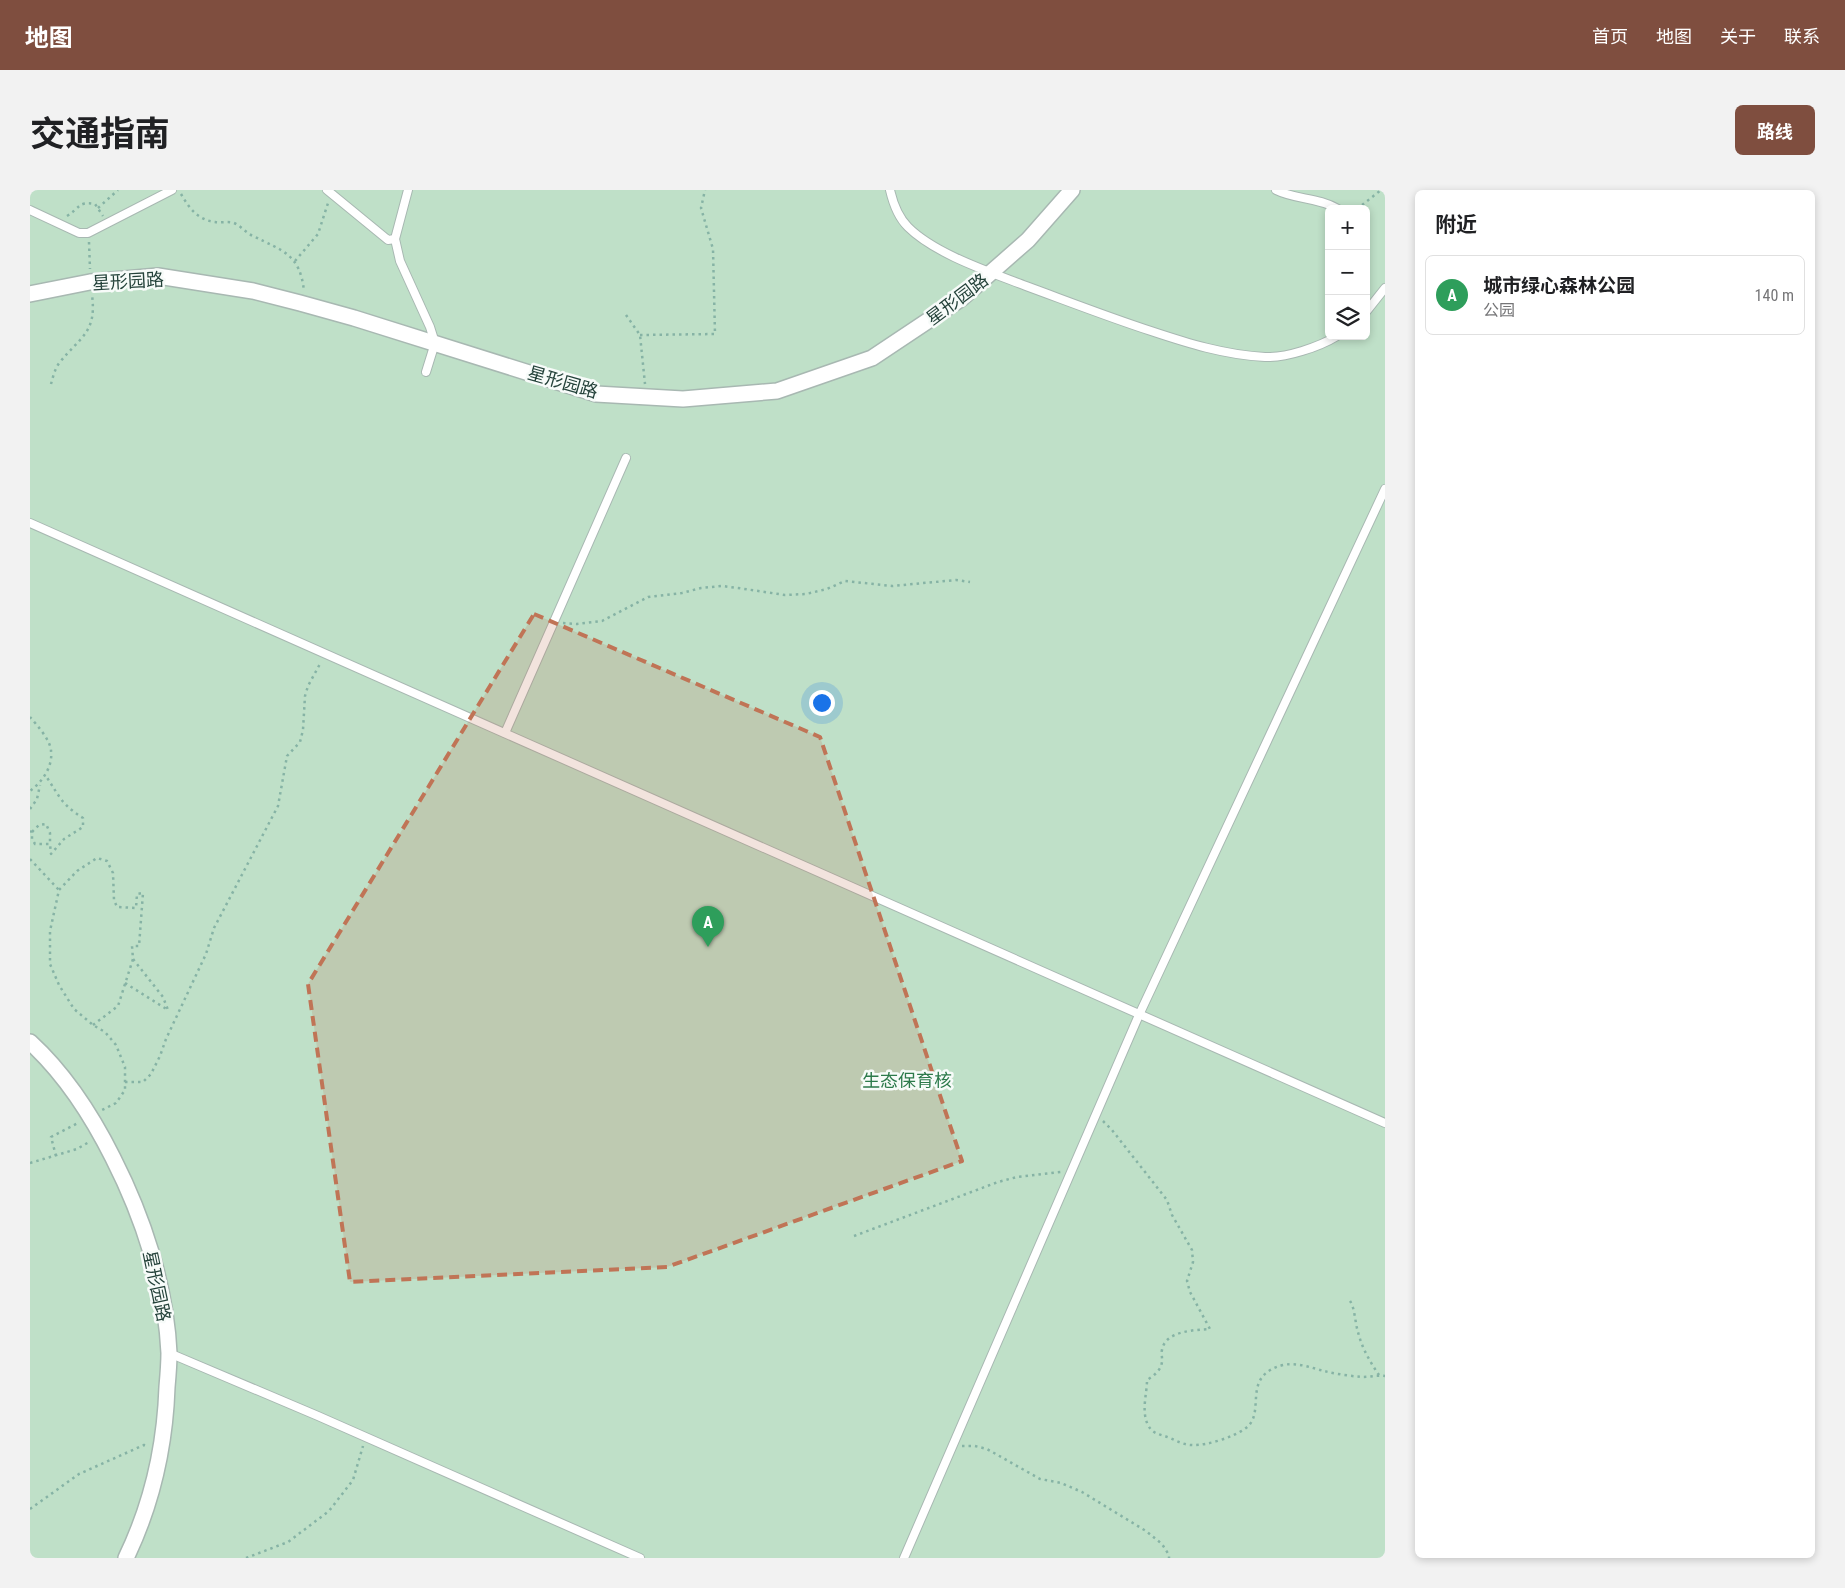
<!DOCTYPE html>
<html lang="zh">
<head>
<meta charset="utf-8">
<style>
	:root { --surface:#fff; --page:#f2f2f2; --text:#202124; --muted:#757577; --line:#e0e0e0; --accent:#7f4e3f }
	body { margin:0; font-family:"Roboto Condensed","Noto Sans SC",sans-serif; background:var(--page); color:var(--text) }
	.controls { position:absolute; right:15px; top:15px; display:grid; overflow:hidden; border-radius:8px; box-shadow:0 2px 8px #0003 }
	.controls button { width:45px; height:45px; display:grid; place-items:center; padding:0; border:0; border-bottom:1px solid var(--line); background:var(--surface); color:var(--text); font:25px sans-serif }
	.you { position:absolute; left:791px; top:512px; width:18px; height:18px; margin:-12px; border:4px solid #fff; border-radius:50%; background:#1a73e8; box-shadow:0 0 0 8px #1a73e833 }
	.badge { display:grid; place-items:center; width:32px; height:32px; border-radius:50%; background:var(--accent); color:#fff; font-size:16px; font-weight:700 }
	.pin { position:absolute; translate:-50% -41px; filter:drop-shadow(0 1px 2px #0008) }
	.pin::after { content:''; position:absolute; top:26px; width:18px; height:15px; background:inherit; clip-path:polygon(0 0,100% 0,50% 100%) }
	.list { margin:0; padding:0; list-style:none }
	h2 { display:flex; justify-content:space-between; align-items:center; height:65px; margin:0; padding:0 20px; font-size:21px }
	h2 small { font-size:16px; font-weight:400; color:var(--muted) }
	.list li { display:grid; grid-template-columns:32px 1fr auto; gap:15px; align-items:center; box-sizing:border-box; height:80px; margin:0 10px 10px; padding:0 10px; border:1px solid var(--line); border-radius:8px }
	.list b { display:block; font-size:19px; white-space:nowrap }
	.list p { margin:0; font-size:16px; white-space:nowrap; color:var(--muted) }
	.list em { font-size:16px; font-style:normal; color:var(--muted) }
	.icon { flex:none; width:28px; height:28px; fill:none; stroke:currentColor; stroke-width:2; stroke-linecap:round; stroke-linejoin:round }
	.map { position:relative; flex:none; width:1355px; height:1368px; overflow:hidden; border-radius:8px }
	header { display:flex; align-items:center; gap:30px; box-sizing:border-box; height:70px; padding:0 25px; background:var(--accent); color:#fff }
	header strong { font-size:24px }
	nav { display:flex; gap:28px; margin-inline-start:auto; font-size:18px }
	.intro { display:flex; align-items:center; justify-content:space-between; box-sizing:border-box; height:120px; padding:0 30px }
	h1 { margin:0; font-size:35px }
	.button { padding:12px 22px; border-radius:8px; background:var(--accent); color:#fff; font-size:18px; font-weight:700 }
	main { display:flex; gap:30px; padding:0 30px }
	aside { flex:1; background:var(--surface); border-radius:8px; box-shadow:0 2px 8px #0003 }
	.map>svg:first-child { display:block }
</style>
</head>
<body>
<header>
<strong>地图</strong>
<nav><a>首页</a><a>地图</a><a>关于</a><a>联系</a></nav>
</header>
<div class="intro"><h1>交通指南</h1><a class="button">路线</a></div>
<main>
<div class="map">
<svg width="1355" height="1368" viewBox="0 0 1355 1368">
	<rect width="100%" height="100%" fill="#e6efeb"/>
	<path fill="#bfe0c8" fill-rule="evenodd" d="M 0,0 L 1355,0 L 1355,1368 L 0,1368 ZM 1299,19 L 1336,19 L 1336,146 L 1299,146 Z"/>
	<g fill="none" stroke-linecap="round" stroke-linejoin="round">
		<g stroke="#a8b8b2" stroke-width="10">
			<g id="lane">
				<polyline points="297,0 358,50 365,49"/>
				<polyline points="378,0 365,49 370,71 400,137 405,153 396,182"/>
				<path d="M 860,0 C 863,13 868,27 878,37 C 905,64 960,82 996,96 C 1037,111 1078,127 1121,141 C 1157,153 1195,165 1235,167 C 1256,168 1289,157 1307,146"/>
				<path d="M 1246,0 C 1266,10 1288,7 1308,19"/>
				<polyline points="0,20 49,43 58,43 142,0"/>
				<polyline points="1336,122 1355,98"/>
				<polyline points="0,333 1355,933"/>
				<polyline points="475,543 596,268"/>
				<polyline points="139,1163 288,1226 610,1368"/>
				<polyline points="874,1368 1109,825 1355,299"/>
			</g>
		</g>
		<g stroke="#a8b8b2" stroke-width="18">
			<g id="street">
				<polyline points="0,104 60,92 128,86 223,101 270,113 324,128 566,204 653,209 747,201 842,168 932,108 998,50 1042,0"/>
				<path d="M 0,852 C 35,884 62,926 83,968 C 113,1027 136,1096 139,1163 C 139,1174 138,1186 137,1197 C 135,1256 122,1314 96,1368"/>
			</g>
		</g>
		<g stroke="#86b3a5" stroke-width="2.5" stroke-dasharray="2.5 4" stroke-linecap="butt">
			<path d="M 151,4 C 159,18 168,30 185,32 C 191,33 198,31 204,33 C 211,36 216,43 223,46 C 253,61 270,64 274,101"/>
			<polyline points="68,18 88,0"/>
			<polyline points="1327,19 1351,0"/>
			<path d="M 37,26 C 50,18 48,11 65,14 L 73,26"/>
			<polyline points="59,52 60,79"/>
			<polyline points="265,71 288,44 298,13"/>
			<polyline points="596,125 610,145 615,194"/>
			<polyline points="610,145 685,144 683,59 671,18 675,0"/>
			<path d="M 21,194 C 23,187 25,178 30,172 C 50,147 67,143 62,105"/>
			<polyline points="533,433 547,434 572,431 618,407 652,403 671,398 692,396 708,398 755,405 776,404 797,399 815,391 862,396 926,390 940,392"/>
			<path d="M 0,527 C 7,535 21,551 21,561 C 23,577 12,592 0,601"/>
			<polyline points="0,619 7,609 10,595"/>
			<path d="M 0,641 L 2,642 L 2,649 L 5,654 L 20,654 L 21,664 L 34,649 L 53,637 L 53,628 C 45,623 37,617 31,609 C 25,601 21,593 15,585"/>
			<polyline points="2,642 9,635 16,634 20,643 20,654"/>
			<polyline points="0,669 29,700"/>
			<polyline points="95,793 138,820 133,807 103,769"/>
			<polyline points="63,835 88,816 103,769 102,756 109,756 113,703 107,704 106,718 87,717 84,710 83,683 77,671 67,668 47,681 29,700 20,741 20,774 29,795 44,819 63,835 75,842 86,855 95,877 95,900 86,913 70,921"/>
			<polyline points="95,892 113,892 121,884 130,866 136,849 176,764 184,738 248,616 257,566 270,552 273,540 275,506 278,496 291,472"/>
			<path d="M 1073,931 L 1082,940 L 1137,1010 L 1142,1025 L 1162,1060 L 1163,1072 L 1157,1091 L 1160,1102 L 1180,1139 C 1164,1140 1135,1141 1132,1160 C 1131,1163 1132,1166 1132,1168 C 1133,1179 1125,1185 1117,1190 C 1117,1204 1111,1221 1118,1235 C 1123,1245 1131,1244 1140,1248 C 1147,1251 1154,1255 1162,1255 C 1176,1256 1204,1247 1216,1238 C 1237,1222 1210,1186 1253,1175 C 1267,1172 1282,1178 1294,1181 C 1306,1184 1320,1186 1332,1187 C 1340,1187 1347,1185 1355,1186"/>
			<polyline points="26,966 21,947 48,933"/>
			<polyline points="0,973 47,959 59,952"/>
			<polyline points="824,1046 968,992 987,987 1031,982"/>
			<path d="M 1320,1111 C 1325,1118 1325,1133 1328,1142 C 1332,1158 1340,1172 1349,1185"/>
			<polyline points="932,1256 945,1256 957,1259 1010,1289 1031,1293 1052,1302 1116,1341 1132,1354 1139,1365 1139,1368"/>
			<polyline points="0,1319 49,1284 114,1255 118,1256"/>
			<polyline points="216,1368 258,1352 299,1321 323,1290 333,1256"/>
		</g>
		<use href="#lane" stroke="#fff" stroke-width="8"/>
		<use href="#street" stroke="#fff" stroke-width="15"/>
	</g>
	<path fill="#c07456" fill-opacity="0.2" stroke="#c07456" stroke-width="4" stroke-dasharray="10 6" stroke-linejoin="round" d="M 504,424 L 790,547 L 932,971 L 637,1077 L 320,1092 L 278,794 Z"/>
	<g text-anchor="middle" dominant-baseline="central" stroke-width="5" stroke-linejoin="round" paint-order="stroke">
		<g font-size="18" fill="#24423a" stroke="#f7fbf9">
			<text transform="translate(98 91) rotate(-3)">星形园路</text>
			<text transform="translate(927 109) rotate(-37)">星形园路</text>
			<text transform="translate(533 192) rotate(16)">星形园路</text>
			<text transform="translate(127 1096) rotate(78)">星形园路</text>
		</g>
		<g font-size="18" fill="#2d7a4b" stroke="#f7fbf9">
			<text x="877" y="890">生态保育核</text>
		</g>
	</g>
</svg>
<div class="controls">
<button>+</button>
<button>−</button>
<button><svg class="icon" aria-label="layers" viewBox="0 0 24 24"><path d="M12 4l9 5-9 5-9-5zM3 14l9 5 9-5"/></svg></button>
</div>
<div class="you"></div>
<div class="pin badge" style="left:678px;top:757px;background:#2e9e5b">A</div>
</div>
<aside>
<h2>附近<small></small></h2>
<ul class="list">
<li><span class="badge" style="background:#2e9e5b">A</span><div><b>城市绿心森林公园</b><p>公园</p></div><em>140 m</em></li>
</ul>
</aside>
</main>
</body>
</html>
